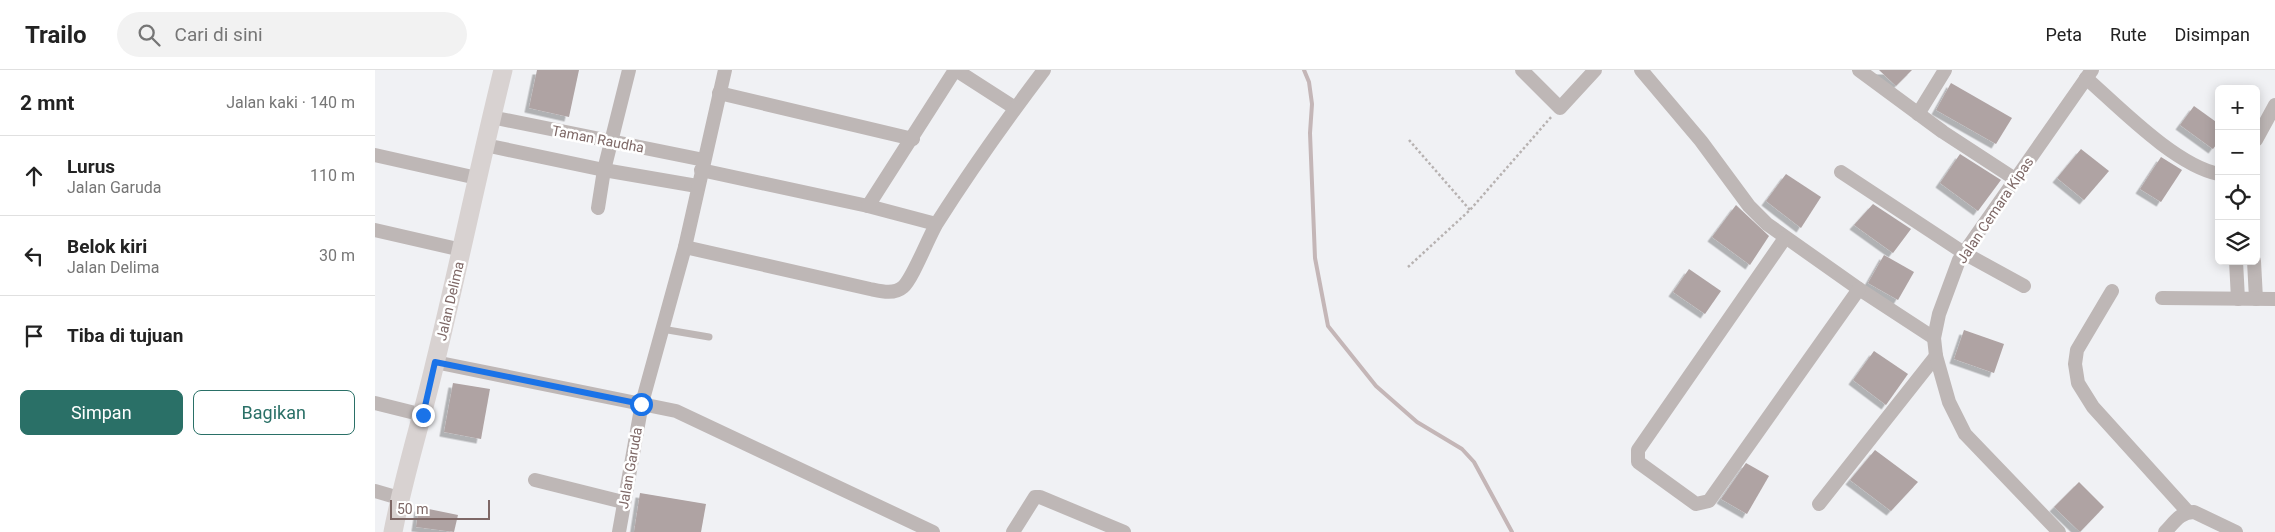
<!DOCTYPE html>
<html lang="id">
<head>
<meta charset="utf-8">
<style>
	:root { --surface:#fff; --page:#f2f2f2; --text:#222; --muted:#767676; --line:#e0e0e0; --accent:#2a7067 }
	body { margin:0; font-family:Roboto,sans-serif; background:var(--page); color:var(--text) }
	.controls { position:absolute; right:15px; top:15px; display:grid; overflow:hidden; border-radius:8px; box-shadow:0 2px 12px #0003 }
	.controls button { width:45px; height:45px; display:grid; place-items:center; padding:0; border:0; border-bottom:1px solid var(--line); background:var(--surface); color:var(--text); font:25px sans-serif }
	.scale { position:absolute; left:15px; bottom:12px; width:100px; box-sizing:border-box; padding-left:5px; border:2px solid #7e6866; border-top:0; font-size:14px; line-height:18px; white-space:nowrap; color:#7e6866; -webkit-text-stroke:4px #fff; paint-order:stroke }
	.stop { position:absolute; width:15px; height:15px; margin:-11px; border:4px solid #1a73e8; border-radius:50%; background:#fff }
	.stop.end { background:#1a73e8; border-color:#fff; box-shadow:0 1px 5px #0008 }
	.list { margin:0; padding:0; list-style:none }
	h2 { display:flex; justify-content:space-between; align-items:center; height:65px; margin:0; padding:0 20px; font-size:21px }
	h2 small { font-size:16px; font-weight:400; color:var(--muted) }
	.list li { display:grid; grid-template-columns:32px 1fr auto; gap:15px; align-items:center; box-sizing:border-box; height:80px; padding:0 20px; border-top:1px solid var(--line) }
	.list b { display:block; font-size:19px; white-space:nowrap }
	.list p { margin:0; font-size:16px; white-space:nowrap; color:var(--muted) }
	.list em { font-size:16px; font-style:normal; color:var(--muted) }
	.actions { display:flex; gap:10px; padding:15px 20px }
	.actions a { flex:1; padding:11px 0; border:1px solid var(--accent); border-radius:8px; text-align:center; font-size:18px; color:var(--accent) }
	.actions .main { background:var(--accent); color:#fff }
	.icon { flex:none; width:28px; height:28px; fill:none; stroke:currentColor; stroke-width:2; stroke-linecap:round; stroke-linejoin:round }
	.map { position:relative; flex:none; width:1900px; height:462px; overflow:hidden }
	header { display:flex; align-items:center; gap:30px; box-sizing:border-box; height:70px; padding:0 25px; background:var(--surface); border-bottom:1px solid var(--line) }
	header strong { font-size:24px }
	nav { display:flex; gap:28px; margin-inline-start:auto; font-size:18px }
	.search { width:350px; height:45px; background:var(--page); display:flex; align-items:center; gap:12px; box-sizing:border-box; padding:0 18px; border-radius:28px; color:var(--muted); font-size:19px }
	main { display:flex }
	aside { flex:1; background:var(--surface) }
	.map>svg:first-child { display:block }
</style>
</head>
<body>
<header>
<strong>Trailo</strong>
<div class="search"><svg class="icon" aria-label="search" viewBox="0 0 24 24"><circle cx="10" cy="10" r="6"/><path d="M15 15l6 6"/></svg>Cari di sini</div>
<nav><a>Peta</a><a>Rute</a><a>Disimpan</a></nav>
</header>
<main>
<aside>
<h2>2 mnt<small>Jalan kaki · 140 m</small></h2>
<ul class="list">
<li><svg class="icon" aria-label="ahead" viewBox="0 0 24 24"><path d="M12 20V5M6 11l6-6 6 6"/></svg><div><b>Lurus</b><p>Jalan Garuda</p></div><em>110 m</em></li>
<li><svg class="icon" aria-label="left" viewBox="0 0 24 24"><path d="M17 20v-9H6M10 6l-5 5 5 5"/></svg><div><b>Belok kiri</b><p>Jalan Delima</p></div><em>30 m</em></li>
<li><svg class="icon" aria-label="arrive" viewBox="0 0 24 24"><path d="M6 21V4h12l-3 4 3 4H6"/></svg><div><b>Tiba di tujuan</b></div></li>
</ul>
<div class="actions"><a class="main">Simpan</a><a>Bagikan</a></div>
</aside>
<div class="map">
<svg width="1900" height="462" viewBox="0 0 1900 462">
	<defs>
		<filter id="shadow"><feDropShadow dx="-4.5" dy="4.5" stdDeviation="0" flood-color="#0004"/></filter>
	</defs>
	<rect width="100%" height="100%" fill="#f0f1f4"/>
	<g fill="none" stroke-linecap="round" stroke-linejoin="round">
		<polyline stroke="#c4b6b7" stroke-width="4" points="929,0 934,12 937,34 935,63 940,188 953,256 1001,316 1042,352 1087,379 1099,392 1137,462"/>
	</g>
	<g fill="#afa3a3" filter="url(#shadow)">
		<polygon points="162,0 204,0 194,47 154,38"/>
		<polygon points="1504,0 1537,0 1521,16"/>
		<polygon points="1576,13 1637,48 1621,74 1561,40"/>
		<polygon points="1819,36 1844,54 1844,71 1838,79 1805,55"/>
		<polygon points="1706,79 1734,101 1709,130 1682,108"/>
		<polygon points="1585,84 1626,110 1603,141 1565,113"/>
		<polygon points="1786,87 1807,100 1786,132 1765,119"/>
		<polygon points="1411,104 1446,127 1426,158 1391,131"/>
		<polygon points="1498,134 1536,159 1518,183 1479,155"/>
		<polygon points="1361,135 1394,166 1375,195 1337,167"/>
		<polygon points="1509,185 1539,202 1523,230 1493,213"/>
		<polygon points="1314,199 1346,221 1330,244 1298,222"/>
		<polygon points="1589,260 1629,274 1619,303 1579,289"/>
		<polygon points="1499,281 1533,304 1511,335 1478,310"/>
		<polygon points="78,313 115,319 106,369 69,362"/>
		<polygon points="1500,380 1543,412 1516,441 1475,410"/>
		<polygon points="1371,393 1394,406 1372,444 1346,429"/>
		<polygon points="1704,412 1729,437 1705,462 1679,437"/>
		<polygon points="265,423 331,434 326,462 259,462"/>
		<polygon points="44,437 83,445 79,462 41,457"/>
	</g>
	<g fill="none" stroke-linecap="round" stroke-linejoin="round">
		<g stroke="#b7b2b1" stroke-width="2.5" stroke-dasharray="2.5 2.5" stroke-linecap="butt">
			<polyline points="1034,70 1095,140"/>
			<polyline points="1033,197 1095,140 1177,46"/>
		</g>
		<polyline stroke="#beb7b6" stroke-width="7" points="287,259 334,267"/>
		<g stroke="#beb7b6" stroke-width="14">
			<polyline points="581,0 640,38"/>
			<polyline points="1147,0 1185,38 1220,0"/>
			<polyline points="1266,0 1326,71 1374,136 1392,154 1484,219 1559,268"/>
			<polyline points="1484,0 1568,62 1640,109"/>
			<path d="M 1711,8 C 1744,37 1801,96 1844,104"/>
			<polyline points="344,23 538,69"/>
			<polyline points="1543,44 1570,0"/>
			<polyline points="116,47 329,90"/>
			<polyline points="1881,70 1900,35"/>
			<polyline points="110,75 229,100 322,116"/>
			<polyline points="0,85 102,108"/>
			<polyline points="326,100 493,136 561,154"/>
			<polyline points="1466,102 1589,183 1649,216"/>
			<polyline points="493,136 580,0"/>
			<polyline points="223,138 229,100 254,0"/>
			<polyline points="0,160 87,180"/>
			<polyline points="1410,168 1263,380 1263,392 1321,434 1334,431 1484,219"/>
			<path d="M 310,177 L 495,219 C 505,221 519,225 528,217 C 538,208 553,168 562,153 C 595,101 632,49 669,0"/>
			<polyline points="1861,191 1863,229"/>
			<polyline points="1879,191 1881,229"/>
			<polyline points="1737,221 1702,280 1700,294 1703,313 1718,337 1813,442"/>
			<polyline points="1787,228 1900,229"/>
			<polyline points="60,292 301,341 558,462"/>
			<polyline points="0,333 48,345"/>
			<polyline points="160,410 248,432"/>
			<polyline points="0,421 24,428"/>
			<polyline points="1444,434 1561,286"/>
			<polyline points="244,462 267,333 310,177 350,0"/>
			<polyline points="638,462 660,427 665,427 749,462"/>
			<polyline points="1684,462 1590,364 1574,332 1561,286 1559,268 1564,244 1584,190 1717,0"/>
			<path d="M 1790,462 C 1799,453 1805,442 1819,442 L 1861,462"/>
		</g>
		<path stroke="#d8d2d1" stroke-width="19" d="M 18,462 C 29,405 47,349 60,293 C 84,195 104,97 128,0"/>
	</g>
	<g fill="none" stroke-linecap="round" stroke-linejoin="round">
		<polyline stroke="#1a73e8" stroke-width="6" points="48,345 60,292 266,334"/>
	</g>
	<g text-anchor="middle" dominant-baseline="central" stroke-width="5" stroke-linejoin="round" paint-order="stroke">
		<g font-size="14" fill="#7e6866" stroke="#fff">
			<text transform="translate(223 69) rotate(11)">Taman Raudha</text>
			<text transform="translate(1620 140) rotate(-56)">Jalan Cemara Kipas</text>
			<text transform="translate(75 231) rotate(-77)">Jalan Delima</text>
			<text transform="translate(255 398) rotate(-80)">Jalan Garuda</text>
		</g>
	</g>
</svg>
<div class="controls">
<button>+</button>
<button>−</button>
<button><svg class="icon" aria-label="locate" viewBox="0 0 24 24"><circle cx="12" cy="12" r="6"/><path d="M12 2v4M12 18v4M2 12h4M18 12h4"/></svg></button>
<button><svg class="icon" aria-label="layers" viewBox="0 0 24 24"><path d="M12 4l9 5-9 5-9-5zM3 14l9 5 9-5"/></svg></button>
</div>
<div class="scale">50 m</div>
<div class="stop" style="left:266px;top:334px"></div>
<div class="stop end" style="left:48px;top:345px"></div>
</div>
</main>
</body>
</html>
